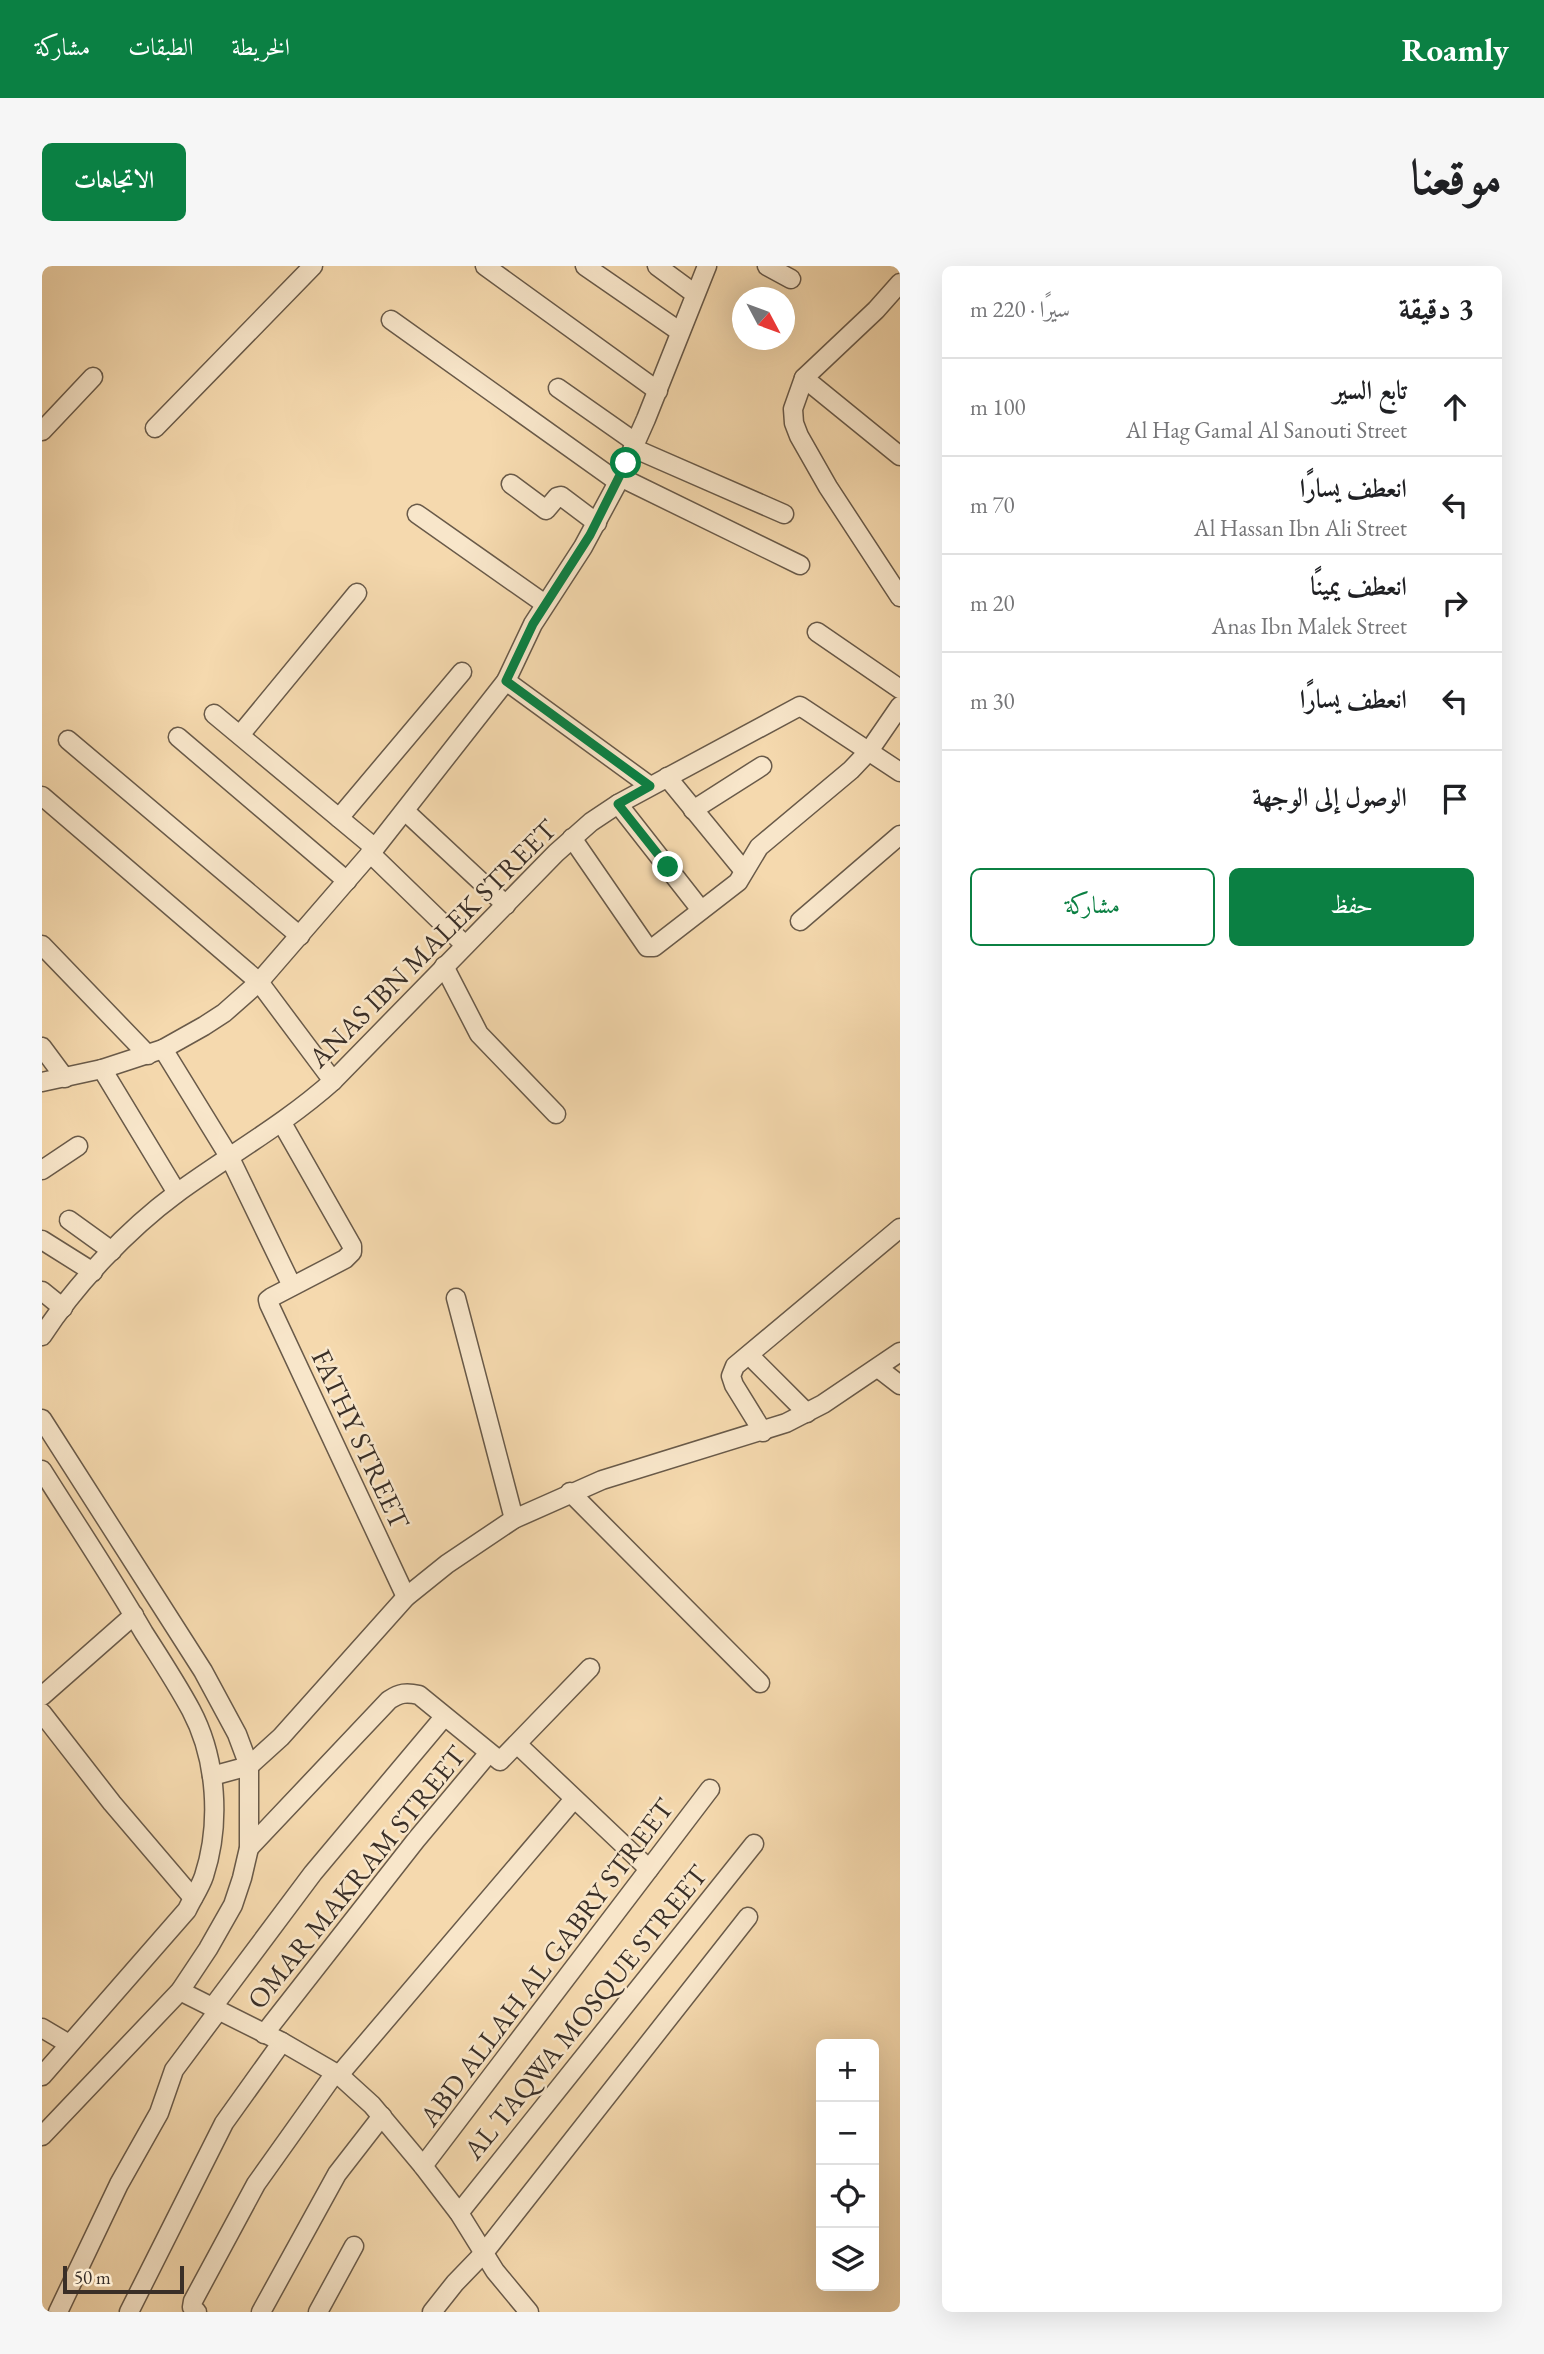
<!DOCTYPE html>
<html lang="ar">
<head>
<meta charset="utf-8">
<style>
	:root { --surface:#fff; --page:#f6f6f6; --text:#202124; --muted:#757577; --line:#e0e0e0; --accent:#0b8043 }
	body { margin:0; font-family:"EB Garamond",Amiri,serif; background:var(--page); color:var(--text); direction:rtl }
	.controls { position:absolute; right:21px; bottom:21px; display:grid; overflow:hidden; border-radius:10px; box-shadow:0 7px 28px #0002 }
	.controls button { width:63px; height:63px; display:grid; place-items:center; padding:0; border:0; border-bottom:2px solid var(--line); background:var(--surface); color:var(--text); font:35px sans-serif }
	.compass { position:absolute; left:690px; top:21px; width:63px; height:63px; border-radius:50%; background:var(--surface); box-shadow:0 7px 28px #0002; rotate:131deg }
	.scale { position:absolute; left:21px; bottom:18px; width:121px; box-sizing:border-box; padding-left:7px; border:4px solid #3a2f27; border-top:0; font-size:19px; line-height:24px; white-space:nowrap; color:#3a2f27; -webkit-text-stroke:5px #f8e6ca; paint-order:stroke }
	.stop { position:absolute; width:21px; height:21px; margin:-16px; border:5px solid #0b8043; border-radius:50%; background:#fff }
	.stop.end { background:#0b8043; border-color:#fff; box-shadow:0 2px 7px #0008 }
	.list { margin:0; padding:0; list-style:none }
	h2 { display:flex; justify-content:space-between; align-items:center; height:91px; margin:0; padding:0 28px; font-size:30px }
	h2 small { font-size:23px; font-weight:400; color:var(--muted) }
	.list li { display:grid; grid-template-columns:46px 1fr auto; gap:21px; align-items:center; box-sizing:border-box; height:98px; padding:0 28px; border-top:2px solid var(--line) }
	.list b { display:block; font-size:26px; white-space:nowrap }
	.list p { margin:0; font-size:23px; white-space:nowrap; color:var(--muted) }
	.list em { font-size:23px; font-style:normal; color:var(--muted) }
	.actions { display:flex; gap:14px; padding:21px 28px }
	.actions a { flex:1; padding:16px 0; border:2px solid var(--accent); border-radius:10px; text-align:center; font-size:24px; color:var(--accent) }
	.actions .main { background:var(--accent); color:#fff }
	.icon { flex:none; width:38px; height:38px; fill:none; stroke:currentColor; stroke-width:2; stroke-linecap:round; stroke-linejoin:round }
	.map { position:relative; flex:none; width:858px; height:2046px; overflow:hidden; direction:ltr; border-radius:10px }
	header { display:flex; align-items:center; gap:42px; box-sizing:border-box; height:98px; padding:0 35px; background:var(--accent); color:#fff }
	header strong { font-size:33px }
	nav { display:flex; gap:38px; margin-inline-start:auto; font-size:24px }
	.intro { display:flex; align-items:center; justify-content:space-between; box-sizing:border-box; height:168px; padding:0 42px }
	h1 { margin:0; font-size:49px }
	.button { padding:18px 32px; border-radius:10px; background:var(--accent); color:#fff; font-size:24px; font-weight:700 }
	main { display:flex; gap:42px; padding:0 42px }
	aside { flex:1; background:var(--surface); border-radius:10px; box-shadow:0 7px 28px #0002 }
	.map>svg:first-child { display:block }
</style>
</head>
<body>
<header>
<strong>Roamly</strong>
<nav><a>الخريطة</a><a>الطبقات</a><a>مشاركة</a></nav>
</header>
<div class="intro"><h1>موقعنا</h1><a class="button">الاتجاهات</a></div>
<main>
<aside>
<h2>3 دقيقة<small>سيرًا · 220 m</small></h2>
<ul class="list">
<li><svg class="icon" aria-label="ahead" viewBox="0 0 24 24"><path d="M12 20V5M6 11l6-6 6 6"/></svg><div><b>تابع السير</b><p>Al Hag Gamal Al Sanouti Street</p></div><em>100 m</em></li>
<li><svg class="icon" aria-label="left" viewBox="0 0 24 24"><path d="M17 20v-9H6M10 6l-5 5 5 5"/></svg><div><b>انعطف يسارًا</b><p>Al Hassan Ibn Ali Street</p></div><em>70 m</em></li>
<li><svg class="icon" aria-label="right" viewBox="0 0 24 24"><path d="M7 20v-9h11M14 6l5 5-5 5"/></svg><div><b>انعطف يمينًا</b><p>Anas Ibn Malek Street</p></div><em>20 m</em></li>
<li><svg class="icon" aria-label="left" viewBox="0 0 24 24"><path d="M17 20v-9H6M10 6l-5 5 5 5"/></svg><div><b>انعطف يسارًا</b></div><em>30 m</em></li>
<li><svg class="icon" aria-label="arrive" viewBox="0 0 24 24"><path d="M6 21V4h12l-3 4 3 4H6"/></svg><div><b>الوصول إلى الوجهة</b></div></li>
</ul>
<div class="actions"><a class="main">حفظ</a><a>مشاركة</a></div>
</aside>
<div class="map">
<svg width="858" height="2046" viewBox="0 0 858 2046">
	<rect width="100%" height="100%" fill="#f5d9ae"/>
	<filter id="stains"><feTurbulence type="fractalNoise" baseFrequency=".00286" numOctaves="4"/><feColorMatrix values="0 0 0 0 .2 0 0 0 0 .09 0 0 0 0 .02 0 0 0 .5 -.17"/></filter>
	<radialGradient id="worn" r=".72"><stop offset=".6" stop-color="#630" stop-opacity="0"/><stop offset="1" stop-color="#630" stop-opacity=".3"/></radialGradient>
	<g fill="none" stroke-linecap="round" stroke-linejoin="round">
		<g stroke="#695a49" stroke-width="21">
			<g id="minor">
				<polyline points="443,0 616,125"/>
				<polyline points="543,0 637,65"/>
				<polyline points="615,0 653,28"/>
				<polyline points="725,0 749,13"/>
				<polyline points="858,17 834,44 762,112 751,143 752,157 757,170 786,221 858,331"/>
				<polyline points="349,54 576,216"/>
				<polyline points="762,112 858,190"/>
				<polyline points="516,122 593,176"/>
				<polyline points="113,162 271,0"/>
				<polyline points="0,165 51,111"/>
				<polyline points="591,182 742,248"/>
				<polyline points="578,211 758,299"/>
				<polyline points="469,218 504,244 515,231 519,230 555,257"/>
				<polyline points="375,248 503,338"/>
				<polyline points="775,366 858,423"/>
				<polyline points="464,415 608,520"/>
				<polyline points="172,448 333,582"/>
				<polyline points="198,469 315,327"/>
				<polyline points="136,471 305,615"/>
				<polyline points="26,474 258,670"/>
				<polyline points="625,511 702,605"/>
				<polyline points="0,530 217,716 291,815"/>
				<polyline points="576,538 659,644"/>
				<polyline points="651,544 720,500"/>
				<polyline points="363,545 464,639"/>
				<polyline points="297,552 420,406"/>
				<polyline points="530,572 605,681 612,681 696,616 717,581 809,504 827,485 858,440"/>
				<polyline points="328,587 423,679"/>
				<polyline points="758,655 858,569"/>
				<polyline points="0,679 106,789"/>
				<polyline points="402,700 437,768 514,848"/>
				<polyline points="0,781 23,812"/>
				<polyline points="121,783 188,892 250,1020"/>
				<polyline points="60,803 135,927"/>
				<polyline points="0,816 60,803 121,783 162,760 182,747 217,716 333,582 464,415 491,358 541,281 576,216 604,153 665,0"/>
				<polyline points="240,857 310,980 310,986 303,993 230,1031 226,1034 227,1038 364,1331"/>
				<polyline points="0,904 36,880"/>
				<polyline points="27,954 70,985"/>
				<polyline points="0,974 51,1006"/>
				<polyline points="0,1025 21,1042"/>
				<polyline points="414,1032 472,1253"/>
				<path d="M 0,1070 C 34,1018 85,964 135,927 C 187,889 243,858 291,815 L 514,587 L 549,556 L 576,538 L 758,440 L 858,506"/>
				<polyline points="707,1089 765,1147"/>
				<polyline points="836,1102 858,1119"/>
				<polyline points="0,1153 161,1405 195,1468 207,1500 207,1582 200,1612 191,1639 166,1683 138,1725 0,1870"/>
				<polyline points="721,1166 692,1119 689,1110 693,1100 858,962"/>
				<path d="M 0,1204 C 34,1258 70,1312 102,1367 C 118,1392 135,1418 149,1444 C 175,1493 179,1558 162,1610 C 158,1622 150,1633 145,1644 L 0,1810"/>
				<polyline points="528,1226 718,1417"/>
				<polyline points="0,1430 92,1349"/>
				<polyline points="0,1447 70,1537 151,1632"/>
				<polyline points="475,1478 607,1603"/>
				<polyline points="170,1510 207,1500 239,1471 364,1331 405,1298 472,1253 560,1214 744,1157 781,1138 858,1086"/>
				<path d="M 207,1582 L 347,1434 C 358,1427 364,1426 377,1429 L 458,1495 L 548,1402"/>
				<polyline points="138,1725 240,1776 297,1809 330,1839 381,1900 417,1947 453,2005 487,2046"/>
				<polyline points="170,1742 271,1607 402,1451"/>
				<polyline points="0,1762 27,1778"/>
				<polyline points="222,1768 374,1574 446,1488"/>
				<polyline points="297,1809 532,1533"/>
				<polyline points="381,1900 668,1523"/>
				<polyline points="417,1947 712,1578"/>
				<polyline points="16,2046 77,1918 117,1847 132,1804 176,1745"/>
				<polyline points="87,2046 182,1857 240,1776"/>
				<polyline points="155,2046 150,2041 151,2035 214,1918 293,1807"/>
				<polyline points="219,2046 295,1908 340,1850"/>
				<polyline points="276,2046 312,1980"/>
				<polyline points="390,2046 413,2017 441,1988 706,1651"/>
			</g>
		</g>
		<use href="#minor" stroke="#f8e6ca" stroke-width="18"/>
	</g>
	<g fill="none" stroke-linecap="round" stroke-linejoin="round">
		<polyline stroke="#0b8043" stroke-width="9" points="584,197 548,269 491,358 464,415 608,520 576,538 626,601"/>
	</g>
	<g text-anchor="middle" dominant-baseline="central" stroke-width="5" stroke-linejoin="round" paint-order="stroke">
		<g font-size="28" fill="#3a2f27" stroke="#f8e6ca">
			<text transform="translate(390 677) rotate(-45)">ANAS IBN MALEK STREET</text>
			<text transform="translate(319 1173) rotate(65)">FATHY STREET</text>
			<text transform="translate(314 1611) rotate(-51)">OMAR MAKRAM STREET</text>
			<text transform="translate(504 1696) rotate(-53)">ABD ALLAH AL GABRY STREET</text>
			<text transform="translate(543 1746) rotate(-51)">AL TAQWA MOSQUE STREET</text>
		</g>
	</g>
	<rect width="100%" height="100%" filter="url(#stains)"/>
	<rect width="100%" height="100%" fill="url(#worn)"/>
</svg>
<div class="controls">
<button>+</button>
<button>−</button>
<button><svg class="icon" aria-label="locate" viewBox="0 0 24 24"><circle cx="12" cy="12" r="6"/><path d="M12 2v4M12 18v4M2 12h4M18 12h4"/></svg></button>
<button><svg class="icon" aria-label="layers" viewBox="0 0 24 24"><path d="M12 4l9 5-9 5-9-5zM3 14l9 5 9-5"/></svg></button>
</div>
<svg class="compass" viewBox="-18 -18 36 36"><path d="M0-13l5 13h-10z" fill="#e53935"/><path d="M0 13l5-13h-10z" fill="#757577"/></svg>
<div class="scale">50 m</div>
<div class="stop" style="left:584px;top:197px"></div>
<div class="stop end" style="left:626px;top:601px"></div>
</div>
</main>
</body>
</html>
